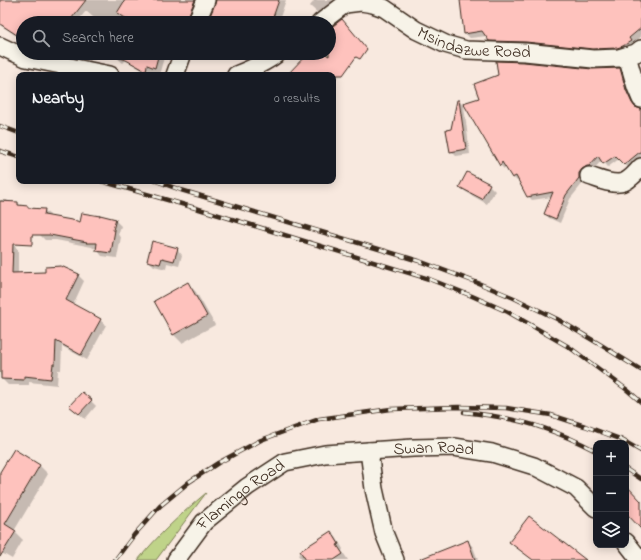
<!DOCTYPE html>
<html lang="en">
<head>
<meta charset="utf-8">
<style>
	:root { --surface:#171b24; --page:#20242c; --text:#f1f3f6; --muted:#9ea1a6; --line:#363941 }
	body { margin:0; font-family:"Indie Flower",sans-serif; background:var(--page); color:var(--text) }
	.controls { position:absolute; right:12px; bottom:12px; display:grid; overflow:hidden; border-radius:8px; box-shadow:0 2px 10px #0003 }
	.controls button { width:36px; height:36px; display:grid; place-items:center; padding:0; border:0; border-bottom:1px solid var(--line); background:var(--surface); color:var(--text); font:20px sans-serif }
	.list { margin:0; padding:0; list-style:none }
	h2 { display:flex; justify-content:space-between; align-items:center; height:52px; margin:0; padding:0 16px; font-size:17px }
	h2 small { font-size:13px; font-weight:400; color:var(--muted) }
	.icon { flex:none; width:22px; height:22px; fill:none; stroke:currentColor; stroke-width:2; stroke-linecap:round; stroke-linejoin:round }
	.map { position:relative; flex:none; width:641px; height:560px; overflow:hidden }
	.search { position:absolute; background:var(--surface); box-shadow:0 2px 10px #0003; left:16px; top:16px; width:320px; height:44px; display:flex; align-items:center; gap:10px; box-sizing:border-box; padding:0 14px; border-radius:22px; color:var(--muted); font-size:15px }
	.panel { position:absolute; background:var(--surface); box-shadow:0 2px 10px #0003; left:16px; top:72px; width:320px; height:112px; border-radius:8px }
	.map>svg:first-child { display:block }
</style>
</head>
<body>
<div class="map">
<svg width="641" height="560" viewBox="0 0 641 560">
	<rect width="100%" height="100%" fill="#f8e9df"/>
	<filter id="ink" filterUnits="userSpaceOnUse"><feTurbulence type="fractalNoise" baseFrequency=".025" numOctaves="2"/><feDisplacementMap in="SourceGraphic" scale="8" xChannelSelector="R" yChannelSelector="G"/><feConvolveMatrix kernelMatrix="1 2 1 2 8 2 1 2 1" color-interpolation-filters="sRGB"/></filter>
	<g filter="url(#ink)">
		<path fill="#bfd389" stroke="#7d7e54" d="M 206,493 L 156,560 L 138,560 C 158,535 181,514 206,493 Z"/>
		<g fill="#0003">
			<polygon points="0,0 203,0 192,23 100,23 86,11 76,23 23,23 23,40 0,25"/>
			<polygon points="217,0 286,0 278,23 208,23"/>
			<polygon points="309,0 334,0 332,7 322,17 310,6 314,1"/>
			<polygon points="461,0 641,0 641,37 633,43 635,46 623,52 495,45 487,36 470,38 465,33"/>
			<polygon points="329,31 355,47 333,85 333,75 286,75 296,68 306,56 307,53 329,53"/>
			<polygon points="111,53 180,53 176,61 165,54 159,75 148,74 126,60 123,63"/>
			<polygon points="218,53 236,53 234,57 227,54 226,57"/>
			<polygon points="243,53 266,53 258,61"/>
			<polygon points="619,69 623,73 630,95 635,108 641,110 641,158 629,168 619,159 608,167 602,160 593,170 583,178 583,183 570,199 560,223 549,218 545,214 552,197 532,200 528,196 520,180 517,181 513,177 505,166 504,169 500,165 465,104 592,70"/>
			<polygon points="459,101 464,106 470,154 456,156 451,151 452,130"/>
			<polygon points="489,185 495,191 487,204 466,192 460,187"/>
			<polygon points="0,200 7,200 9,203 18,203 21,207 27,207 29,209 44,210 50,215 50,217 77,222 115,220 121,226 118,235 121,237 117,258 102,256 97,250 97,248 93,248 92,247 56,240 45,240 39,234 0,227"/>
			<polygon points="0,244 13,244 18,250 18,274 78,275 84,281 73,305 100,320 106,325 87,360 62,346 61,370 58,370 57,385 29,382 29,385 8,385 2,379 2,377 0,375"/>
			<polygon points="177,249 182,255 179,266 167,263 166,269 154,266 148,260"/>
			<polygon points="188,284 196,292 215,325 182,343 174,335 156,302"/>
			<polygon points="91,401 96,406 85,419 76,411"/>
			<polygon points="40,466 48,474 14,531 23,540 12,559 0,552 0,474"/>
			<polygon points="330,532 336,537 343,549 342,551 348,560 302,560 298,555"/>
			<polygon points="468,542 473,547 478,560 433,560"/>
		</g>
		<g fill="#fec2bd" stroke="#3b2a1e">
			<polygon points="0,0 86,0 68,23 23,23 23,39 0,24"/>
			<polygon points="125,0 195,0 187,19 186,23 134,23 117,13"/>
			<polygon points="216,0 279,0 271,23 207,23 215,4"/>
			<polygon points="460,0 641,0 641,28 629,38 631,41 623,46 617,48 593,49 526,42 489,41 482,31 464,34"/>
			<polygon points="342,19 367,49 360,59 356,57 343,75 287,75 308,53 324,53 329,56 329,29"/>
			<polygon points="115,53 159,53 155,68 147,65 146,71 126,60 117,57 117,54"/>
			<polygon points="496,61 524,62 592,69 620,68 626,90 632,103 635,107 641,109 641,151 624,165 615,156 603,164 598,156 589,166 587,166 582,169 579,173 579,178 566,195 556,219 544,214 553,192 527,197 516,176 512,178 502,162 500,166 463,103 479,98 474,84 498,75"/>
			<polygon points="457,100 459,100 466,149 450,152 446,130 451,129"/>
			<polygon points="467,172 490,184 482,199 459,187"/>
			<polygon points="0,201 18,202 18,205 28,206 28,208 45,209 44,215 77,221 80,222 82,213 100,216 100,215 116,219 113,230 115,230 111,253 96,251 97,243 86,243 87,242 50,235 32,235 32,245 13,244 12,273 45,272 45,267 61,266 79,274 66,300 101,319 81,355 56,341 55,364 53,364 51,379 24,376 24,380 1,379 1,352 0,352"/>
			<polygon points="152,241 178,248 174,261 162,258 160,264 147,261"/>
			<polygon points="188,282 207,316 173,335 154,301"/>
			<polygon points="82,392 92,400 79,414 69,406"/>
			<polygon points="14,449 40,465 5,524 16,531 0,557 0,472"/>
			<polygon points="626,485 641,501 641,529 626,513"/>
			<polygon points="529,516 586,560 533,560 509,542"/>
			<polygon points="331,531 339,544 337,545 343,554 334,560 306,560 300,551"/>
			<polygon points="468,540 475,560 420,560 420,559"/>
		</g>
		<g fill="none" stroke-linecap="round" stroke-linejoin="round">
			<g stroke="#3b2a1e" stroke-width="20">
				<g id="street">
					<polyline points="196,23 206,0"/>
					<path id="s1" d="M 320,23 L 345,4 L 361,2 L 373,4 L 384,8 L 416,30 L 445,44 L 466,50 L 525,52 L 593,59 L 619,58 L 636,53 L 641,49"/>
					<polyline points="0,46 26,58 110,75"/>
					<polyline points="627,56 636,87 641,99"/>
					<polyline points="175,75 183,53"/>
					<path d="M 236,75 C 251,69 265,63 278,53"/>
					<path d="M 589,176 C 599,179 613,186 624,182 C 631,179 636,173 641,167"/>
					<polyline points="369,451 374,489 384,533 395,560"/>
					<polyline points="626,542 640,560"/>
					<path id="s2" d="M 176,560 L 204,522 L 247,487 L 285,462 L 325,454 L 413,448 L 454,447 L 492,453 L 534,466 L 576,488 L 596,508"/>
				</g>
			</g>
			<use href="#street" stroke="#f7f3e8" stroke-width="17"/>
			<g stroke="#3b2a1e" stroke-width="4.5">
				<g id="rail">
					<polyline points="0,126 19,133"/>
					<polyline points="0,151 19,157"/>
					<polyline points="101,181 199,209 429,279 472,296 508,312 569,347 626,389 641,402"/>
					<polyline points="156,181 181,190 419,261 478,283 514,298 557,319 601,345 641,370"/>
					<path d="M 464,412 C 491,415 517,419 543,428 C 561,434 579,442 596,451"/>
					<polyline points="626,469 641,479"/>
					<polyline points="115,560 134,535 160,506 189,482 218,463 261,440 319,419 391,409 458,407 506,408 551,415 585,426 620,439 641,451"/>
				</g>
			</g>
			<use href="#rail" stroke="#f7f3e8" stroke-width="3" stroke-dasharray="9" stroke-linecap="butt"/>
		</g>
	</g>
	<g text-anchor="middle" dominant-baseline="central" stroke-width="4" stroke-linejoin="round" paint-order="stroke">
		<g font-size="17" fill="#3b2a1e" stroke="#f7f3e8">
			<text stroke="none"><textPath href="#s1" startOffset="171">Msindazwe Road</textPath></text>
			<text stroke="none"><textPath href="#s2" startOffset="298">Swan Road</textPath></text>
			<text stroke="none"><textPath href="#s2" startOffset="93">Flamingo Road</textPath></text>
		</g>
	</g>
</svg>
<div class="controls">
<button>+</button>
<button>−</button>
<button><svg class="icon" aria-label="layers" viewBox="0 0 24 24"><path d="M12 4l9 5-9 5-9-5zM3 14l9 5 9-5"/></svg></button>
</div>
<div class="search"><svg class="icon" aria-label="search" viewBox="0 0 24 24"><circle cx="10" cy="10" r="6"/><path d="M15 15l6 6"/></svg>Search here</div>
<section class="panel">
<h2>Nearby<small>0 results</small></h2>
<ul class="list">
</ul>
</section>
</div>
</body>
</html>
